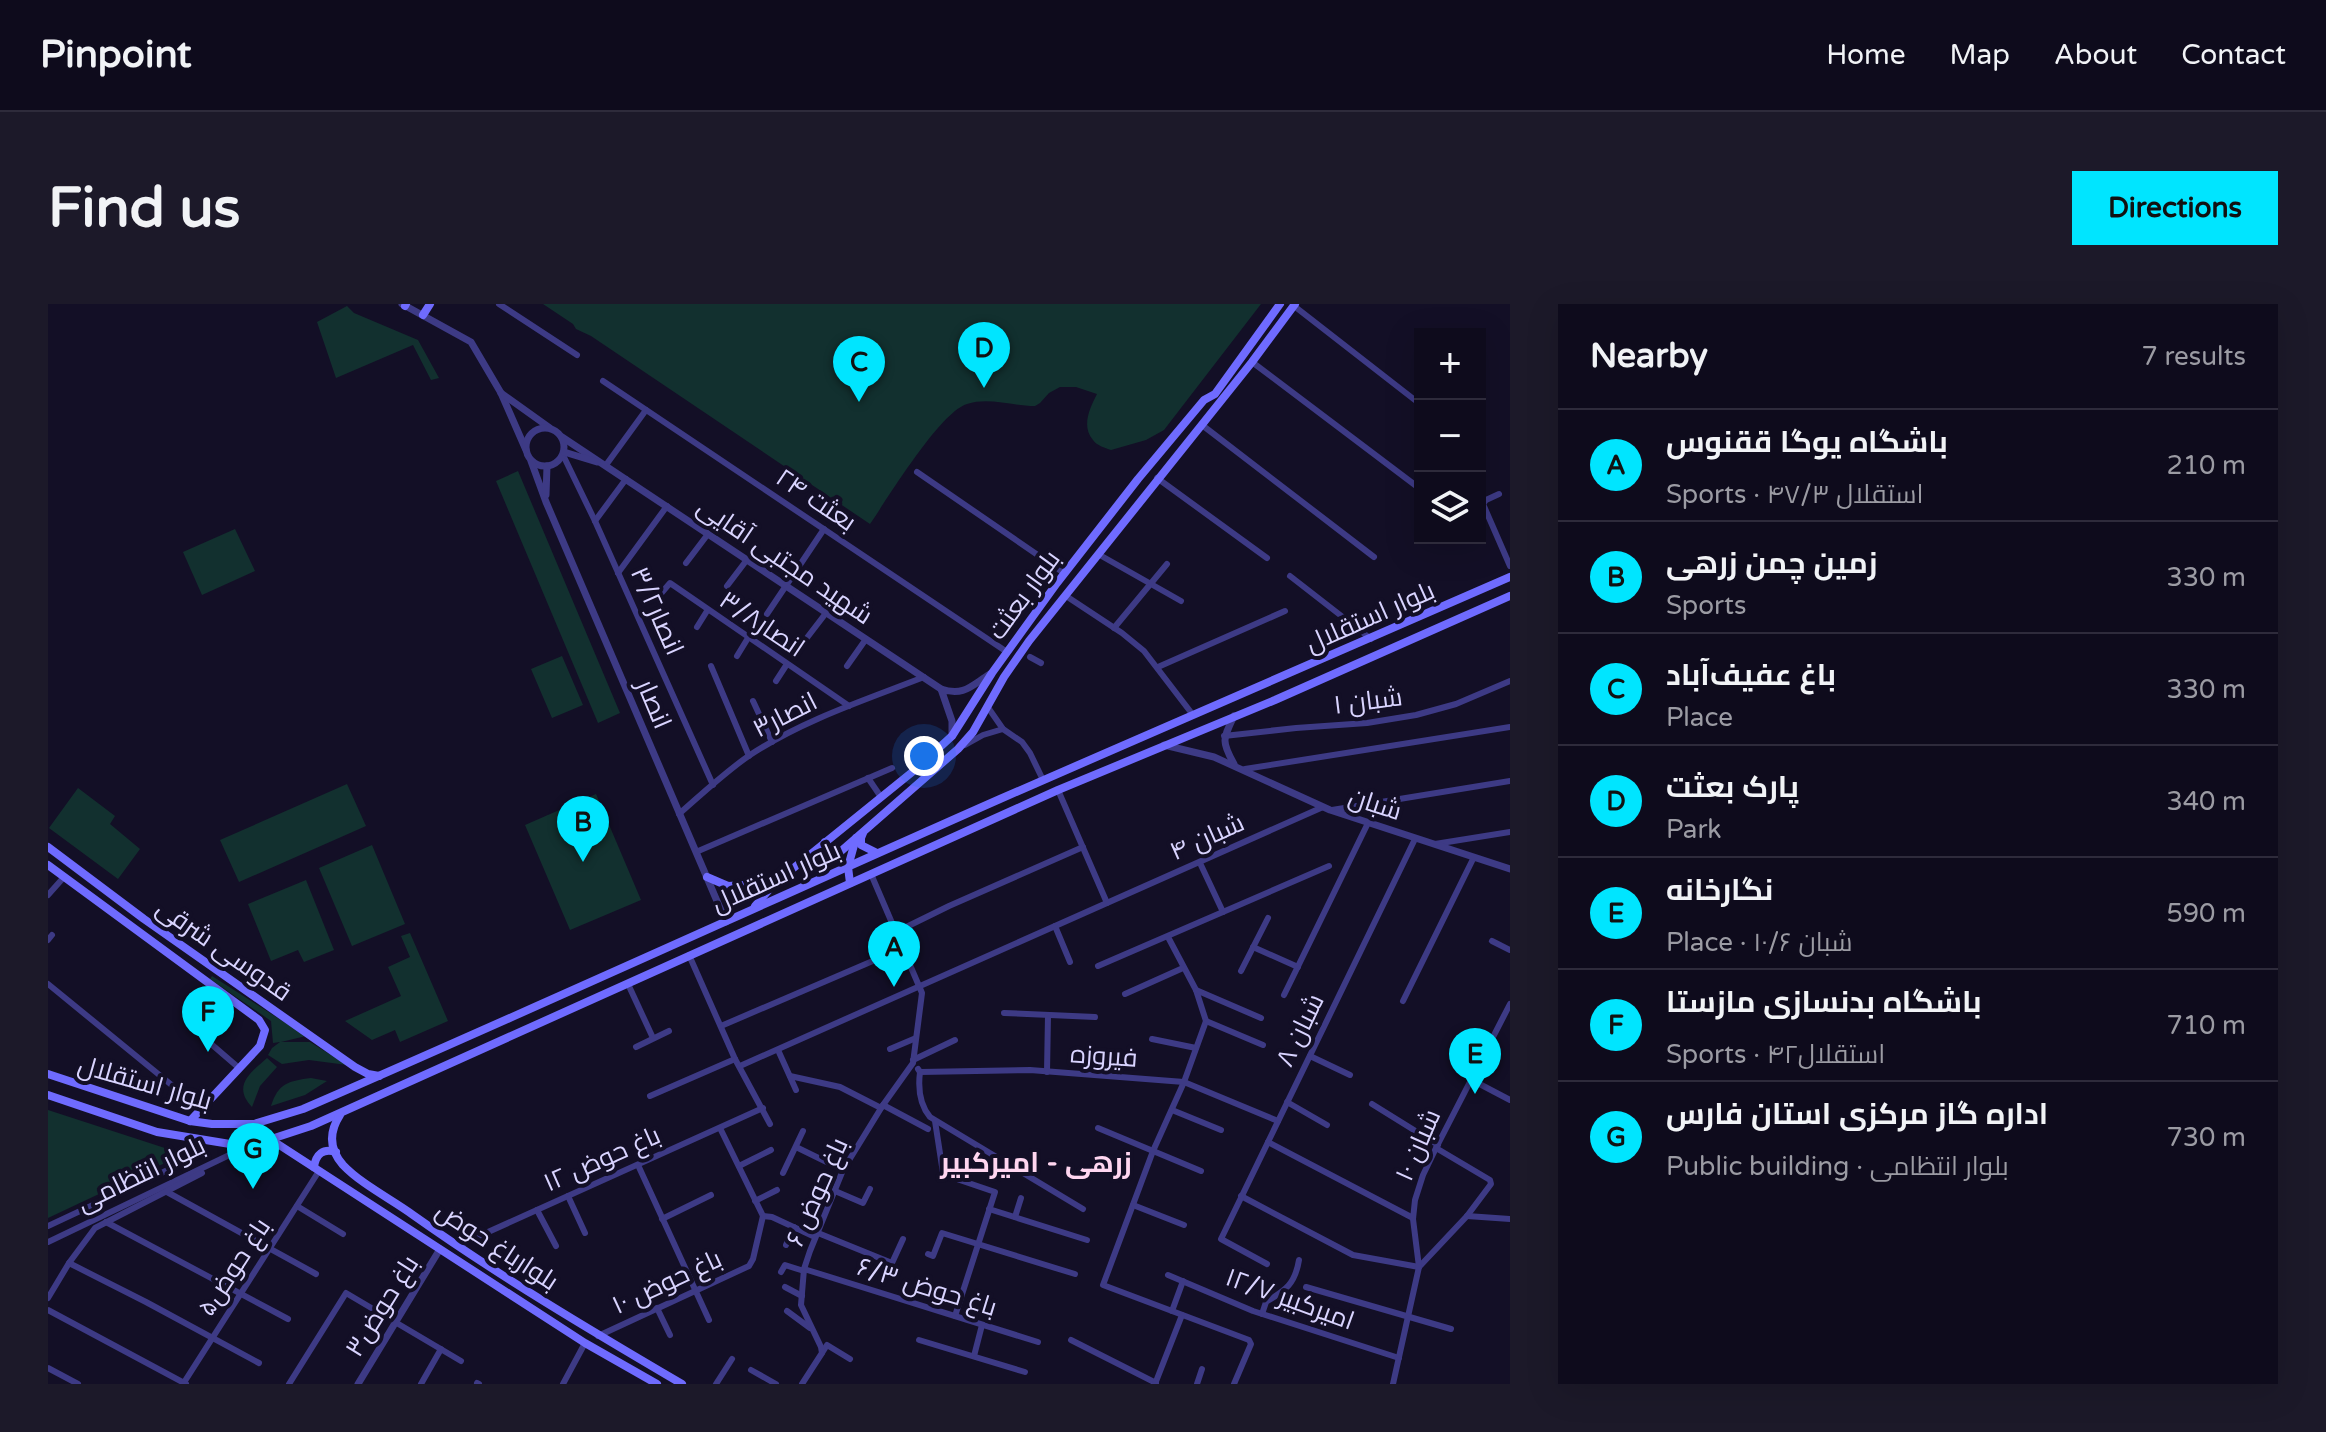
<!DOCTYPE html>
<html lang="en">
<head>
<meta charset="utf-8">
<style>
	:root { --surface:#0e0b1c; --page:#1c1929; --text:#f1f3f6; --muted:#9b9ba3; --line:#2e2b3b; --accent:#00e5ff }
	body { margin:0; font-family:"Varela Round",Cairo,sans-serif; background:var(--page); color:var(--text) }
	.controls { position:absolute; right:24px; top:24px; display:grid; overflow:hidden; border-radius:0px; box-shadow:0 8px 32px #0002 }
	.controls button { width:72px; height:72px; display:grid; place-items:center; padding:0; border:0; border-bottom:2px solid var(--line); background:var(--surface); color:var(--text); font:40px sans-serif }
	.you { position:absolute; left:876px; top:452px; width:28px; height:28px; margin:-20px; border:6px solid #fff; border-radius:50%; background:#1a73e8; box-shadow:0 0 0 12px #1a73e833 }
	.badge { display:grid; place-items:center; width:52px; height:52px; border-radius:50%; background:var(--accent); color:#111; font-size:26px; font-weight:700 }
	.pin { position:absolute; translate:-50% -66px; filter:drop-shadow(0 2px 4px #0008) }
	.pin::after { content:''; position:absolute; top:42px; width:28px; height:24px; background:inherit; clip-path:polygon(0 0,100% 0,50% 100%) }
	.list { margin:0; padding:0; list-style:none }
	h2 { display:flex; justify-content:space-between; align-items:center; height:104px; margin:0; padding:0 32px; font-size:34px }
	h2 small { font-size:26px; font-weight:400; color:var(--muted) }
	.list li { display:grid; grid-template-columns:52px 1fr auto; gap:24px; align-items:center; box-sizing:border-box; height:112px; padding:0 32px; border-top:2px solid var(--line) }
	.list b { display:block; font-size:30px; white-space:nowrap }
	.list p { margin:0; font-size:26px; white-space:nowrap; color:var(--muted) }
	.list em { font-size:26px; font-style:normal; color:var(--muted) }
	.icon { flex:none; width:44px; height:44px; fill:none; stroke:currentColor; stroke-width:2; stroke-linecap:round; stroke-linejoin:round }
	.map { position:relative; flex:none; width:1462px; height:1080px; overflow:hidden; border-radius:0px }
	header { display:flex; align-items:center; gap:48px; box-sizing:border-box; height:112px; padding:0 40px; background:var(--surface); border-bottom:2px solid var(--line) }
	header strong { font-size:38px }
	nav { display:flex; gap:44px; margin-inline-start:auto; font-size:28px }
	.intro { display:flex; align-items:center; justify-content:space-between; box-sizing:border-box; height:192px; padding:0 48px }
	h1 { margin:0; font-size:56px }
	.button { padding:20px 36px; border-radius:0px; background:var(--accent); color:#111; font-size:28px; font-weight:700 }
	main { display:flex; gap:48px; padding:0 48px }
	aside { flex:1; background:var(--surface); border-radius:0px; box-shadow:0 8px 32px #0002 }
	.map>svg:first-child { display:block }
</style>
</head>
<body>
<header>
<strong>Pinpoint</strong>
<nav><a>Home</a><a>Map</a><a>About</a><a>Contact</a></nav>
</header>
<div class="intro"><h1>Find us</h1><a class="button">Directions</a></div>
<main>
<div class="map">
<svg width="1462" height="1080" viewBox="0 0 1462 1080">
	<rect width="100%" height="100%" fill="#130f26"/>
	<g fill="#12302f">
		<path d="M 495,0 L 1213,0 L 1116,126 L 1098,136 L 1063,146 C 1057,144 1048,141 1045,136 C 1033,122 1042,104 1049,90 L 1028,83 L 1012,83 L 1001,89 L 992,99 L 987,102 C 964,102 941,93 919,100 C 892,108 840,194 822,220 L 543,32 L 528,25 L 525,20 Z"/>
		<polygon points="299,2 306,9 370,36 391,74 383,76 365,41 288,74 269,18"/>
		<polygon points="470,167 572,409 550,419 448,177"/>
		<polygon points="187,225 207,267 154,291 135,248"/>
		<polygon points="514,352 535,401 504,414 483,365"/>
		<polygon points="299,480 318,522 191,578 172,536"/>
		<polygon points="30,484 67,512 62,520 92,545 70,575 1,524"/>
		<polygon points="548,490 593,596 522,626 477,521"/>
		<polygon points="324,541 357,620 304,642 271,564"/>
		<polygon points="258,576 286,646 256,658 250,646 223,657 200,600"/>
		<polygon points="362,629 400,717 352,738 347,726 324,736 297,717 353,692 340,663 362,653 353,632"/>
		<polygon points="164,672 258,732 233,738 262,738 299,761 261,756 234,760 220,751 224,744 232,738 225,739 223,717 162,675"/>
		<path d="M 219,754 L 229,763 L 212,782 L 204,803 C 184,782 202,769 219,754 Z"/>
		<path d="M 263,774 L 279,777 L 257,791 L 223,802 C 230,779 241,777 263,774 Z"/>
		<polygon points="0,806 123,846 119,858 0,914"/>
	</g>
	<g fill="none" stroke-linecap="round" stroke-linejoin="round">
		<g stroke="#3d3a85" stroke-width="6">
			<polyline points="451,0 529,51"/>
			<polyline points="1246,2 1372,100"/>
			<polyline points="1204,58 1371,184"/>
			<polyline points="555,77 959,348"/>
			<polyline points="1154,121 1326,253"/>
			<polyline points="515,151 547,217 665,481"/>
			<polyline points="558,161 598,106"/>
			<polyline points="869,168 1016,269"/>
			<polyline points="1109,174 1219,254"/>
			<polyline points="1451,190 1438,196 1435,200 1462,262"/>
			<polyline points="547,217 578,175"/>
			<polyline points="1050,250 1133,297"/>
			<polyline points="638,259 660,230"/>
			<polyline points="570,269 619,202"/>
			<polyline points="1242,272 1323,335"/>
			<polyline points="679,282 698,257"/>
			<polyline points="1018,292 1074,329 1096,347 1145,411"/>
			<polyline points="610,293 622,279 801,402"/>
			<polyline points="719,310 776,225"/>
			<polyline points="649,323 659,307"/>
			<polyline points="1066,324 1119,260"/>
			<polyline points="758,335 778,309"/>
			<polyline points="689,352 700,334"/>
			<polyline points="982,353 993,359"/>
			<polyline points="663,362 701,452"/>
			<polyline points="799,362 818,335"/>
			<polyline points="1110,363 1237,307"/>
			<polyline points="728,377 739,360"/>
			<polyline points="705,397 724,438"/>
			<polyline points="939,402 955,425 974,438 982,449 995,476"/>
			<polyline points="1176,432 1248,424 1319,419 1368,411 1408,400 1462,377"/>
			<polyline points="917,441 935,431 955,425"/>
			<polyline points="1197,465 1462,423"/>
			<polyline points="820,474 833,493"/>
			<polyline points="1010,486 1059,599"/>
			<polyline points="1284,506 1462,477"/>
			<path d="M 631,510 C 654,490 677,468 702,451 C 755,416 817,396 876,373"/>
			<polyline points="1387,540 1462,528"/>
			<polyline points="648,548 844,464"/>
			<polyline points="1152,559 1175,608"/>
			<polyline points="0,591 16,573"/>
			<polyline points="1007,622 1022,658"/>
			<polyline points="848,628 901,602 1035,543"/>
			<polyline points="1120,633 1148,686 1158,717 1136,778 1105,847 1055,981 1201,1036 1203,1040 1186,1080"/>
			<polyline points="0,636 4,631"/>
			<polyline points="1444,637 1462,646"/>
			<polyline points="1205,643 1250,663"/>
			<polyline points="641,651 687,755 722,820"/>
			<polyline points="1050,662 1281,562"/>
			<polyline points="1193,667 1220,614"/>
			<polyline points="0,680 153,805"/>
			<polyline points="580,680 605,734"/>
			<polyline points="1148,686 1213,714"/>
			<polyline points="1077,690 1135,664"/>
			<polyline points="1236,691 1320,519"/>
			<polyline points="1355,697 1425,555"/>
			<polyline points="956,709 1047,713"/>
			<polyline points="1158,717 1215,741"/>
			<polyline points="673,722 855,644"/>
			<polyline points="155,733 191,764"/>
			<polyline points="1104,735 1148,744"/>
			<polyline points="588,743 621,727"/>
			<polyline points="842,745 868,734"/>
			<polyline points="730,746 748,786"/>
			<polyline points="1262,752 1302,771"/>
			<polyline points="865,756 907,736"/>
			<polyline points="692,762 1275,503"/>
			<path d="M 870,765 L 872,768 C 870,784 871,800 882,813 L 1035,905"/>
			<polyline points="872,768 982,766 1136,778 1230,817"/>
			<polyline points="999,768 1000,711"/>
			<polyline points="742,772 792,783 833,804"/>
			<polyline points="1422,775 1462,796"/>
			<polyline points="602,792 687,755"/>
			<polyline points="1239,798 1279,821"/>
			<polyline points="1324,800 1390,841"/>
			<polyline points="835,801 880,825"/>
			<polyline points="1124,806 1173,826"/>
			<polyline points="887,817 895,869"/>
			<polyline points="672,824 715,912"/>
			<polyline points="1050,824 1153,867"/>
			<polyline points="1220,838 1365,914"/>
			<polyline points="748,843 795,866"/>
			<polyline points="590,861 661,1016"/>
			<polyline points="691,862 723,846"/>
			<polyline points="735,869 755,827"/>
			<polyline points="900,872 947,888 907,1012"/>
			<polyline points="787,887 815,899 822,885"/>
			<polyline points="119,888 268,970"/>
			<polyline points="520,892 537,929"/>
			<polyline points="1193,892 1305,951 1371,963"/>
			<polyline points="707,897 729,886"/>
			<polyline points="1085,901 1136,921"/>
			<polyline points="249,902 295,930"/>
			<polyline points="941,905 1039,936"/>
			<polyline points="489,906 508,942"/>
			<polyline points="715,912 724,913 767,933"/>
			<polyline points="1419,912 1462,915"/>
			<polyline points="967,913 973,894"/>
			<polyline points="614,915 663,891"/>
			<polyline points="58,918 240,1015"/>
			<polyline points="0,922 124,864 135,855 148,835"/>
			<polyline points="770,929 844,959 855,935"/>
			<polyline points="0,938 198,843"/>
			<polyline points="738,941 746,923"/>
			<polyline points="409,942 715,804"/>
			<polyline points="880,950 885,952 894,929 1027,970"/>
			<polyline points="21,959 98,998 211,1059"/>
			<polyline points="1219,960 1173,935 1367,535"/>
			<polyline points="1371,963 1419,912 1443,880 1442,876 1388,844"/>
			<polyline points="756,965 990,1038"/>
			<polyline points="733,968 737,961 756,967"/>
			<polyline points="1120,971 1205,1007 1351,1054"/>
			<polyline points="737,983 754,992"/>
			<polyline points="1258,983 1403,1025"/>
			<polyline points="0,994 21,959 47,924 154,869"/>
			<polyline points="609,1004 622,1031"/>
			<polyline points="0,1006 138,1080"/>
			<polyline points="739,1007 762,1024"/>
			<polyline points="1124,1007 1135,977"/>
			<path d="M 1214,1010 L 1218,998 C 1238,986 1247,980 1251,956"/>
			<polyline points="550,1032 701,962 705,955 715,912"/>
			<polyline points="871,1036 977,1068"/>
			<polyline points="1023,1036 1108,1079"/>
			<polyline points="774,1049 779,1041 802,1055"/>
			<polyline points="926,1052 934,1021"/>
			<polyline points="0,1064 30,1080"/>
			<polyline points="703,1066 728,1080"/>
			<polyline points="429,1079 431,1080"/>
			<polyline points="135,1080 271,867"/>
			<polyline points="241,1080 298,989 413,1057"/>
			<polyline points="373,1080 393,1045"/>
			<polyline points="515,1080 537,1039"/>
			<polyline points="668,1080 684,1055"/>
			<polyline points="754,1080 774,1049 773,1043 753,1001 756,965 762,947 795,866 835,801 865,759 874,689 823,570"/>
			<polyline points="1107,1080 1134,1011"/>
			<polyline points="1149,1080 1154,1065"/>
			<polyline points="1345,1080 1371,963 1365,915 1367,896 1375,871 1388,844 1462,700"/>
		</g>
		<g stroke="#3d3a85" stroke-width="7">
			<polyline points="354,0 423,38 453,89 478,146"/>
			<polyline points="453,89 502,124"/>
			<circle cx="497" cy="143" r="19"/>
			<polyline points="514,133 893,385"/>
			<polyline points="516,148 549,158"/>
			<polyline points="483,157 498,198 678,618"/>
			<polyline points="498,191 499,162"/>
			<path d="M 904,432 L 904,417 L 893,385 C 916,393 924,381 942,370"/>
			<polyline points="1116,441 1166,453 1282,506 1462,565"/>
			<path d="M 1186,460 C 1173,437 1175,435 1186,412"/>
			<polyline points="310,1080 392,945"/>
		</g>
		<g stroke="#6f6bff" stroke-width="8">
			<polyline points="357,2 358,0"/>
			<polyline points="375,11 382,0"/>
			<polyline points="815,529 813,534 813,541 829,549"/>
			<polyline points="777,538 778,545 782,549 792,548 910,445 925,428 956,373 981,337 1204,58 1247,0"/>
			<polyline points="0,543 96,615 307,763 320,770 331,772"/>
			<polyline points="0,561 211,716 217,726 212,742 142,817"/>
			<polyline points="659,573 680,582 727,579"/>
			<polyline points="802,579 800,563 808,534"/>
			<polyline points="707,602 727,579 868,465 904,432 944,369 1009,279 1090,175 1156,96 1167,90 1232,0"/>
			<path d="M 0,770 L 142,817 L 164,820 L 206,820 L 255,805 C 488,704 719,598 952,495 C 1121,420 1292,348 1462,273"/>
			<polyline points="0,791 109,828 182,840 205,841 263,822 1010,486 1227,396 1462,292"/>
			<path d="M 292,811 C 281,828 281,845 295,861 C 313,880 343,895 365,911 C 451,972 542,1026 634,1080"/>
			<polyline points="222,835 537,1039 609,1080"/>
			<path d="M 266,863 C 268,850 275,844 288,848"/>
		</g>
	</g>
	<g text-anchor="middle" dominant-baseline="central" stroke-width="8" stroke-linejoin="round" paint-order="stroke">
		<g font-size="26" fill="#d9d4ff" stroke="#130f26">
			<text transform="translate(768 196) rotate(34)">بعثت ۲۴</text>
			<text transform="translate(737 257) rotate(34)">شهید مجتبی آقایی</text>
			<text transform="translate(976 291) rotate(-54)">بلوار بعثت</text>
			<text transform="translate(609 307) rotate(66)">انصار۳/۲</text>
			<text transform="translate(1322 313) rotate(-24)">بلوار استقلال</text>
			<text transform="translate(714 320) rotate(34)">انصار۳/۸</text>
			<text transform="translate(1320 397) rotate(-7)">۱ شبان</text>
			<text transform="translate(606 400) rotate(67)">انصار</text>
			<text transform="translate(737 411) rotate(-27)">انصار۳</text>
			<text transform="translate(1327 500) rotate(18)">شبان</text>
			<text transform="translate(1159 533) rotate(-24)">۴ شبان</text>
			<text transform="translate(728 573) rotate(-24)">بلوار استقلال</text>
			<text transform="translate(176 646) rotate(35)">قدوسی شرقی</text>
			<text transform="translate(1252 726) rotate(-64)">۸ شبان</text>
			<text transform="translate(1056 752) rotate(4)">فیروزه</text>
			<text transform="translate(97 779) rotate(16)">بلوار استقلال</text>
			<text transform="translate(1370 841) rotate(-66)">۱۰ شبان</text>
			<text transform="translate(554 855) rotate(-24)">۱۲ باغ حوض</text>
			<text transform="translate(93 870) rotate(-26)">بلوار انتظامی</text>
			<text transform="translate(769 888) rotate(-66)">۶ باغ حوض</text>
			<text transform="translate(449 942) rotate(33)">بلوارباغ حوض</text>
			<text transform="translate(186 963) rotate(-57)">باغ حوض۵</text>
			<text transform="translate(619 978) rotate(-25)">۱۰ باغ حوض</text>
			<text transform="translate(879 983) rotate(17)">۶/۳ باغ حوض</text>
			<text transform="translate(1242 995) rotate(20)">۱۲/۷ امیرکبیر</text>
			<text transform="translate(334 1002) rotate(-58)">باغ حوض۳</text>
		</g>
		<g font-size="28" font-weight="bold" fill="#ffd6f0" stroke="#130f26">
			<text x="988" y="859">زرهی - امیرکبیر</text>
		</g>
	</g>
</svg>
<div class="controls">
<button>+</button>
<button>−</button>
<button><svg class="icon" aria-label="layers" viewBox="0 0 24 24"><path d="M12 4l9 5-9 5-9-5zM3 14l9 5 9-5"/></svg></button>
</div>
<div class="you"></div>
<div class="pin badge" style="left:846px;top:683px">A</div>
<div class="pin badge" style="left:535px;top:558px">B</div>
<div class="pin badge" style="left:811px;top:98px">C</div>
<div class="pin badge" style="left:936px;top:84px">D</div>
<div class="pin badge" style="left:1427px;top:790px">E</div>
<div class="pin badge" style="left:160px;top:748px">F</div>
<div class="pin badge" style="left:205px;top:885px">G</div>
</div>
<aside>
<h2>Nearby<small>7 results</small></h2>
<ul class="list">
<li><span class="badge">A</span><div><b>باشگاه یوگا ققنوس</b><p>Sports · ۴۷/۳ استقلال</p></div><em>210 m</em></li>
<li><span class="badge">B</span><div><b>زمین چمن زرهی</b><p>Sports</p></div><em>330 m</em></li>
<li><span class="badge">C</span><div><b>باغ عفیف‌آباد</b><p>Place</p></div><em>330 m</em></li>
<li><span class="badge">D</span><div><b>پارک بعثت</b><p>Park</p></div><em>340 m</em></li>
<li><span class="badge">E</span><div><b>نگارخانه</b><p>Place · ۱۰/۶ شبان</p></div><em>590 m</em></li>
<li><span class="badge">F</span><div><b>باشگاه بدنسازی مازستا</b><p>Sports · استقلال۴۲</p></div><em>710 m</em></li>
<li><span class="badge">G</span><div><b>اداره گاز مرکزی استان فارس</b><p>Public building · بلوار انتظامی</p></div><em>730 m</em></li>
</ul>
</aside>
</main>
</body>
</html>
